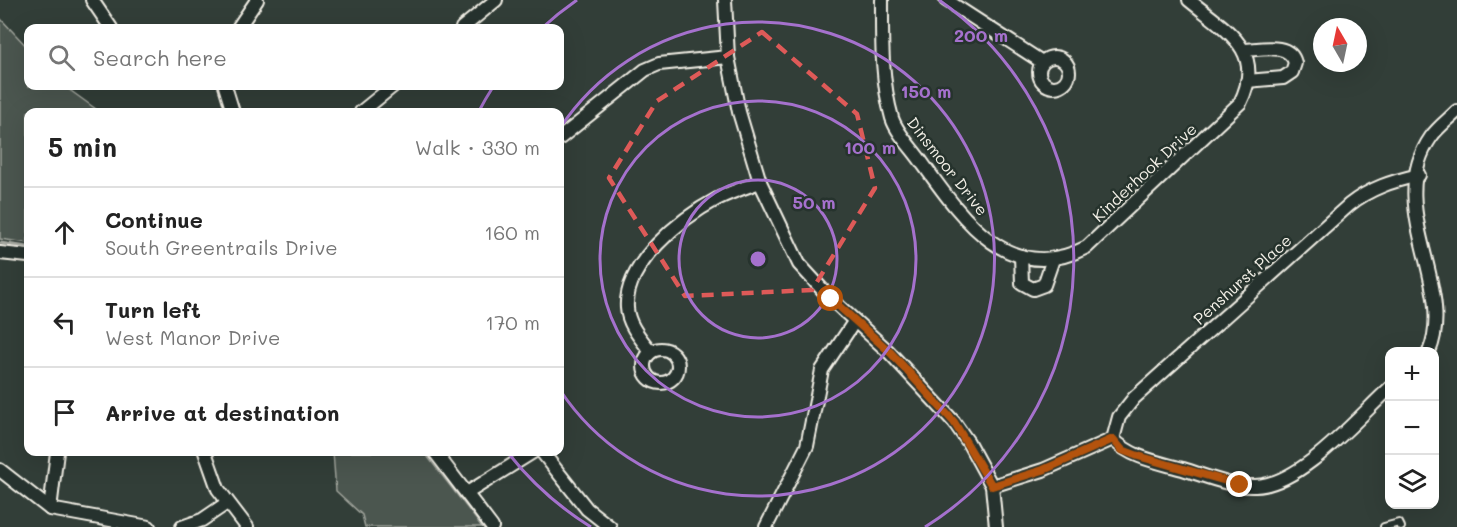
<!DOCTYPE html>
<html lang="en">
<head>
<meta charset="utf-8">
<style>
	:root { --surface:#fff; --page:#f6f6f6; --text:#222; --muted:#767676; --line:#e0e0e0 }
	body { margin:0; font-family:Mali,sans-serif; background:var(--page); color:var(--text) }
	.controls { position:absolute; right:18px; bottom:18px; display:grid; overflow:hidden; border-radius:12px; box-shadow:0 6px 24px #0002 }
	.controls button { width:54px; height:54px; display:grid; place-items:center; padding:0; border:0; border-bottom:2px solid var(--line); background:var(--surface); color:var(--text); font:30px sans-serif }
	.compass { position:absolute; left:1313px; top:18px; width:54px; height:54px; border-radius:50%; background:var(--surface); box-shadow:0 6px 24px #0002; rotate:351deg }
	.stop { position:absolute; width:18px; height:18px; margin:-14px; border:4px solid #b45309; border-radius:50%; background:#fff }
	.stop.end { background:#b45309; border-color:#fff; box-shadow:0 2px 6px #0008 }
	.list { margin:0; padding:0; list-style:none }
	h2 { display:flex; justify-content:space-between; align-items:center; height:78px; margin:0; padding:0 24px; font-size:26px }
	h2 small { font-size:20px; font-weight:400; color:var(--muted) }
	.list li { display:grid; grid-template-columns:39px 1fr auto; gap:18px; align-items:center; box-sizing:border-box; height:90px; padding:0 24px; border-top:2px solid var(--line) }
	.list b { display:block; font-size:22px; white-space:nowrap }
	.list p { margin:0; font-size:20px; white-space:nowrap; color:var(--muted) }
	.list em { font-size:20px; font-style:normal; color:var(--muted) }
	.icon { flex:none; width:33px; height:33px; fill:none; stroke:currentColor; stroke-width:2; stroke-linecap:round; stroke-linejoin:round }
	.map { position:relative; flex:none; width:1457px; height:527px; overflow:hidden }
	.search { position:absolute; background:var(--surface); box-shadow:0 6px 24px #0002; left:24px; top:24px; width:540px; height:66px; display:flex; align-items:center; gap:15px; box-sizing:border-box; padding:0 21px; border-radius:12px; color:var(--muted); font-size:22px }
	.panel { position:absolute; background:var(--surface); box-shadow:0 6px 24px #0002; left:24px; top:108px; width:540px; height:348px; border-radius:12px }
	.map>svg:first-child { display:block }
</style>
</head>
<body>
<div class="map">
<svg width="1457" height="527" viewBox="0 0 1457 527">
	<rect width="100%" height="100%" fill="#323e38"/>
	<filter id="ink" filterUnits="userSpaceOnUse"><feTurbulence type="fractalNoise" baseFrequency=".0167" numOctaves="2"/><feDisplacementMap in="SourceGraphic" scale="12" xChannelSelector="R" yChannelSelector="G"/><feConvolveMatrix kernelMatrix="1 2 1 2 8 2 1 2 1" color-interpolation-filters="sRGB"/></filter>
	<g filter="url(#ink)">
		<g fill="#4c564f" stroke="#a0a49c" stroke-width="1.5">
			<polygon points="0,18 28,48 28,86 64,86 100,112 28,112 28,243 0,239"/>
			<polygon points="333,452 424,452 482,527 365,527 362,515 336,491"/>
		</g>
		<g fill="none" stroke-linecap="round" stroke-linejoin="round">
			<polyline stroke="#a6a9a1" stroke-width="3" points="0,243 28,247"/>
			<g stroke="#f4f1e8" stroke-width="10">
				<polyline id="lane" points="1384,527 1399,523 1401,527"/>
			</g>
			<g stroke="#f4f1e8" stroke-width="16">
				<g id="street">
					<polyline points="92,0 111,28"/>
					<polyline points="725,0 728,57 739,112 760,182 799,264 831,299 889,352 954,422 968,442 992,486 996,527"/>
					<path d="M 882,0 C 882,40 881,79 892,118 C 897,134 914,150 923,164 C 963,220 1010,287 1087,247 L 1240,103 C 1267,50 1224,29 1189,0"/>
					<polyline points="946,0 1042,62"/>
					<polyline points="238,28 257,0"/>
					<polyline points="462,28 496,0"/>
					<path d="M 1245,50 C 1262,49 1290,42 1295,63 L 1292,72 L 1283,78 L 1247,81"/>
					<circle cx="1054" cy="72" r="15"/>
					<polyline points="225,86 233,112"/>
					<polyline points="361,112 393,86"/>
					<polyline points="560,138 645,70 659,64 728,57"/>
					<polyline points="0,253 28,256"/>
					<polyline points="1021,256 1022,283 1033,289 1044,285 1053,259"/>
					<circle cx="661" cy="366" r="17"/>
					<path d="M 651,352 C 641,339 628,325 627,308 C 624,264 681,218 717,199 C 731,192 746,187 760,182"/>
					<path d="M 1429,352 C 1457,287 1383,206 1431,137 C 1438,127 1448,120 1457,111"/>
					<path d="M 1113,439 L 1119,417 L 1134,398 L 1349,205 C 1370,188 1393,181 1419,175"/>
					<polyline points="205,452 218,489 247,527"/>
					<polyline points="435,452 492,527"/>
					<polyline points="542,452 587,509 610,527"/>
					<polyline points="0,470 50,509 149,527"/>
					<path d="M 992,486 L 1043,470 L 1113,439 C 1131,458 1158,462 1183,469 C 1206,476 1231,487 1255,486 C 1301,485 1356,419 1390,388"/>
					<polyline points="467,493 533,452"/>
					<polyline points="50,509 57,452"/>
					<polyline points="182,527 202,520 227,503"/>
					<polyline points="766,527 807,446 822,370 854,322"/>
				</g>
			</g>
			<use href="#lane" stroke="#26332d" stroke-width="6"/>
			<use href="#street" stroke="#26332d" stroke-width="12"/>
		</g>
	</g>
	<g fill="none" stroke-linecap="round" stroke-linejoin="round" filter="url(#ink)">
		<polyline stroke="#b45309" stroke-width="8" points="831,299 890,352 954,422 992,486 1043,470 1113,439 1122,450 1138,456 1240,485"/>
	</g>
	<path fill="none" stroke="#de5a58" stroke-width="4.5" stroke-dasharray="12 8" stroke-linejoin="round" d="M 762,32 L 857,114 L 875,188 L 812,290 L 685,296 L 609,178 L 657,101 Z"/>
	<g fill="none" stroke="#a571cd" stroke-width="3">
		<circle cx="758" cy="259" r="79"/>
		<circle cx="758" cy="259" r="158"/>
		<path d="M560 128A237 237 0 1 1 560 390"/>
		<path d="M591 527A316 316 0 0 1 509 454M479 111A316 316 0 0 1 493 87M542 28A316 316 0 0 1 577 0M939 0A316 316 0 0 1 925 527"/>
	</g>
	<g text-anchor="middle" dominant-baseline="central" stroke-width="5" stroke-linejoin="round" paint-order="stroke">
		<g font-size="16" fill="#f4f1e8" stroke="#26332d">
			<text transform="translate(948 166) rotate(52)">Dinsmoor Drive</text>
			<text transform="translate(1144 172) rotate(-43)">Kinderhook Drive</text>
			<text transform="translate(1242 279) rotate(-42)">Penshurst Place</text>
		</g>
	</g>
	<circle cx="758" cy="259" r="9" fill="#a571cd" stroke="#26332d" stroke-width="3"/>
	<g font-size="18" text-anchor="middle" font-weight="bold" fill="#a571cd" stroke="#26332d" stroke-width="5" stroke-linejoin="round" paint-order="stroke">
		<text x="981" y="42">200 m</text>
		<text x="926" y="98">150 m</text>
		<text x="870" y="154">100 m</text>
		<text x="814" y="209">50 m</text>
	</g>
</svg>
<div class="controls">
<button>+</button>
<button>−</button>
<button><svg class="icon" aria-label="layers" viewBox="0 0 24 24"><path d="M12 4l9 5-9 5-9-5zM3 14l9 5 9-5"/></svg></button>
</div>
<svg class="compass" viewBox="-18 -18 36 36"><path d="M0-13l5 13h-10z" fill="#e53935"/><path d="M0 13l5-13h-10z" fill="#767676"/></svg>
<div class="stop" style="left:831px;top:299px"></div>
<div class="stop end" style="left:1240px;top:485px"></div>
<div class="search"><svg class="icon" aria-label="search" viewBox="0 0 24 24"><circle cx="10" cy="10" r="6"/><path d="M15 15l6 6"/></svg>Search here</div>
<section class="panel">
<h2>5 min<small>Walk · 330 m</small></h2>
<ul class="list">
<li><svg class="icon" aria-label="ahead" viewBox="0 0 24 24"><path d="M12 20V5M6 11l6-6 6 6"/></svg><div><b>Continue</b><p>South Greentrails Drive</p></div><em>160 m</em></li>
<li><svg class="icon" aria-label="left" viewBox="0 0 24 24"><path d="M17 20v-9H6M10 6l-5 5 5 5"/></svg><div><b>Turn left</b><p>West Manor Drive</p></div><em>170 m</em></li>
<li><svg class="icon" aria-label="arrive" viewBox="0 0 24 24"><path d="M6 21V4h12l-3 4 3 4H6"/></svg><div><b>Arrive at destination</b></div></li>
</ul>
</section>
</div>
</body>
</html>
